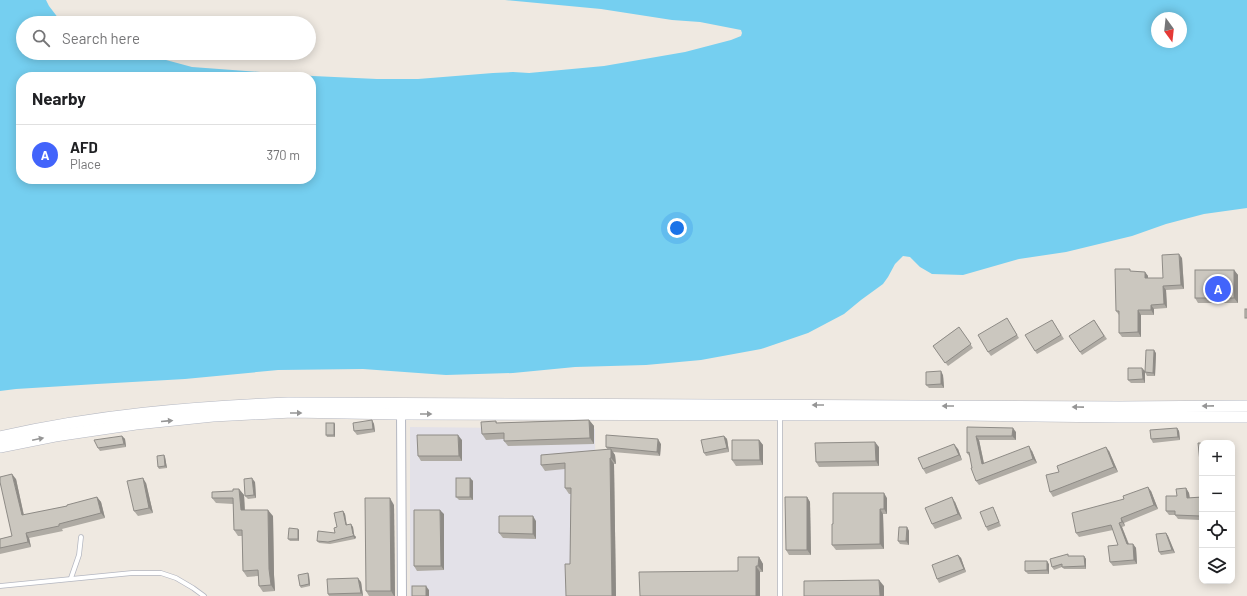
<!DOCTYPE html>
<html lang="en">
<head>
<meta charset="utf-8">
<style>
	:root { --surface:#fff; --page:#f6f6f6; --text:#202124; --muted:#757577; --line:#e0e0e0; --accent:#4264fb }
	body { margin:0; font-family:Barlow,sans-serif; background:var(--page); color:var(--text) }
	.controls { position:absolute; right:12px; bottom:12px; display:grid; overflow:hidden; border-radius:8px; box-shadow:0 2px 10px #0003 }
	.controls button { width:36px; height:36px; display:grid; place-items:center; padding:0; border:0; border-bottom:1px solid var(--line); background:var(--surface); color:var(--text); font:20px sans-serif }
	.compass { position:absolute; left:1151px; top:12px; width:36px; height:36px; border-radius:50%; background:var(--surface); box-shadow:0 2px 10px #0003; rotate:165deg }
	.you { position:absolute; left:677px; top:228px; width:14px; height:14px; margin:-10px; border:3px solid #fff; border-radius:50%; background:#1a73e8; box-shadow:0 0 0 6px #1a73e833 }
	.badge { display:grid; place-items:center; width:26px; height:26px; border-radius:50%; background:var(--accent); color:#fff; font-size:13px; font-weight:700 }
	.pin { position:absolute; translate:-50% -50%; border:2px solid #fff; box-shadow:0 1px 4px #0006 }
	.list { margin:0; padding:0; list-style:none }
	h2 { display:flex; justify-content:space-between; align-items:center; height:52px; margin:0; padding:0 16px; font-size:17px }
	h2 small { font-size:13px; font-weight:400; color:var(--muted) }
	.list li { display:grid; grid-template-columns:26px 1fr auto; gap:12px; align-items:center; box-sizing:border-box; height:60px; padding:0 16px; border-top:1px solid var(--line) }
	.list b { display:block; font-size:15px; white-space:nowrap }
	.list p { margin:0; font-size:13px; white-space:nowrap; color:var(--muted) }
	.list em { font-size:13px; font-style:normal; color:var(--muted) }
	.icon { flex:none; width:22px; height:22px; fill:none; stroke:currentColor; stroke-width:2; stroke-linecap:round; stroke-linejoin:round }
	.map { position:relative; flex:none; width:1247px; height:596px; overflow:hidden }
	.search { position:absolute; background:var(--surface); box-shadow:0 2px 10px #0003; left:16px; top:16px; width:300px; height:44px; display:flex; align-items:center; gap:10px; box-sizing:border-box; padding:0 14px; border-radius:22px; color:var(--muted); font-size:15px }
	.panel { position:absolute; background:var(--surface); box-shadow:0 2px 10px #0003; left:16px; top:72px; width:300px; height:112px; border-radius:16px }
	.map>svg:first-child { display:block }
</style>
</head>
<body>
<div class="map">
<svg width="1247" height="596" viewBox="0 0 1247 596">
	<rect width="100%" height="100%" fill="#efe9e1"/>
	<polygon fill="#e3e1e8" points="410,427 595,429 596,596 410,596"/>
	<path fill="#75cff0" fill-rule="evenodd" d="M 0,0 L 46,0 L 49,6 L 62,23 L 23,23 L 23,53 L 140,53 L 192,67 L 313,76 L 377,79 L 418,79 L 493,73 L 513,72 L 529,73 L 604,66 L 685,52 L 731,40 L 741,36 L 742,33 L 741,30 L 700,22 L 672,20 L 601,9 L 505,0 L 1247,0 L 1247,208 L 1204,214 L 1166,224 L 1132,236 L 1066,252 L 1019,259 L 963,275 L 932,274 L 920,267 L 910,257 L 903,256 L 895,264 L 888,277 L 883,284 L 861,300 L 844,314 L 808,333 L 761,349 L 701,360 L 646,365 L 575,367 L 513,373 L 446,375 L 363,369 L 278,370 L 185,379 L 97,384 L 16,389 L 0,391 ZM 1157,18 L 1181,18 L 1181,42 L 1157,42 ZM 21,77 L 311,77 L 311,179 L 21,179 Z"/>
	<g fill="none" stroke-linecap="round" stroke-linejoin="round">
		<g stroke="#b4b7c1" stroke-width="5.5">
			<g id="lane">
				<polyline points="71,578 79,555 81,537"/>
				<polyline points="0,586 132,573 161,573 176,578 193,588 204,596"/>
				<polyline points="780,596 780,416"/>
			</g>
		</g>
		<g stroke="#b4b7c1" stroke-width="10">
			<polyline id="street" points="401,410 402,596"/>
		</g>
		<g stroke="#b4b7c1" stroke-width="12">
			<g id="secondary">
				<path d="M 0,437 C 95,415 192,407 288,403 L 1119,407 L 1247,406"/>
				<polyline points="0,447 55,436 136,424 213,416 292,412 401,414 967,415 1119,417 1247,417"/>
			</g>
		</g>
		<use href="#lane" stroke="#fff" stroke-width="4"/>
		<use href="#street" stroke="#fff" stroke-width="8"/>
		<use href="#secondary" stroke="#fff" stroke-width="11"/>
	</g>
	<g fill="#afaba4">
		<polygon points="1182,258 1184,289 1166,290 1167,308 1154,309 1154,315 1141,315 1141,337 1122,337 1119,333 1119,315 1116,311 1131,271 1145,272 1148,276 1148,278 1163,278"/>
		<polygon points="1234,270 1238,275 1238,303 1198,303 1195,298"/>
		<polygon points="1007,318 1019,338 991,356 988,352"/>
		<polygon points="1052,320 1064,339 1037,354 1035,351"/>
		<polygon points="1094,320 1107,339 1082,355 1069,336"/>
		<polygon points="959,327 973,348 948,366 933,346"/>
		<polygon points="1156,353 1155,376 1147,376 1145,372 1145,383 1131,383 1128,380 1145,371"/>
		<polygon points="943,375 944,388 929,388 926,385"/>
		<polygon points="372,420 374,424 375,432 357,435 354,431"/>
		<polygon points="589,420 594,426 594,444 508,446 504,441 504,439 486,440 482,434 496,421 497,423"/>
		<polygon points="334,423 335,424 335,437 327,437 326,435"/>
		<polygon points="967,427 1016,432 1016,440 979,440 984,463 1032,451 1037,463 979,485 976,481 970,457 967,453"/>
		<polygon points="1177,428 1179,431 1180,440 1153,443 1151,439"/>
		<polygon points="122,436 125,439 126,447 100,451 98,448"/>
		<polygon points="724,436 727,439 729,452 706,456 704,453"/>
		<polygon points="462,440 462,461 421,461 418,456"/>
		<polygon points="759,440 763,445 763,465 736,466 732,460"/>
		<polygon points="661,444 660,456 613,452 615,455 616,464 614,464 616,596 566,596 570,564 571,494 569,494 565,488 565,469 545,471 541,465 608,450 606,447"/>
		<polygon points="879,447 879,466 819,467 816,462"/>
		<polygon points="958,449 962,460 926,474 923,469"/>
		<polygon points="1109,451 1118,472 1053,497 1050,492 1059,472"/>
		<polygon points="164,455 165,457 167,468 159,469 158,467"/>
		<polygon points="470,478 473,481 473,500 459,500 456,497"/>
		<polygon points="16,479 24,515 67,506 97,497 101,502 105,518 62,529 63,531 29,538 31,547 0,554 0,539 12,536"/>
		<polygon points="255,482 256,498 248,499 245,496"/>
		<polygon points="146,483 153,513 138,516 134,511"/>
		<polygon points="1186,488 1189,493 1190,498 1202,497 1202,528 1200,525 1200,520 1178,519 1175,515 1169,515 1166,511 1177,496"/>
		<polygon points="239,489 244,495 245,510 273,516 274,575 275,591 263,592 259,586 258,576 247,577 243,571 242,536 238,536 234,530 233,504 216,503 212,498"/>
		<polygon points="1151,491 1158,509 1124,523 1125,526 1122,527 1129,544 1133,544 1136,548 1137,564 1113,566 1110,562 1118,545 1113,530 1079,537 1076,533 1124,499"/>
		<polygon points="807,497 810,502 811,555 789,555 786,550"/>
		<polygon points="887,498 887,514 883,514 884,549 836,550 832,545 833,524"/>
		<polygon points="955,502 962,519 935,529 932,524"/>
		<polygon points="394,505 395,596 369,596 366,591"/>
		<polygon points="343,511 345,514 347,525 353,527 354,535 356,537 355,539 330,544 319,543 317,541 335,533"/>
		<polygon points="995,511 1001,526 988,531 986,527"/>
		<polygon points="444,514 444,570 417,571 414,566"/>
		<polygon points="536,521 536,539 503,538 499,533"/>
		<polygon points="907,527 909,531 909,545 900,544 898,541"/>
		<polygon points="299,530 299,541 290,541 288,539"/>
		<polygon points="1166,533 1168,536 1175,553 1161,555 1159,552"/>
		<polygon points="958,555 961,558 966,572 939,583 937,579"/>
		<polygon points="1070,556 1084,556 1086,559 1086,569 1064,569 1062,567 1054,570 1052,567"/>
		<polygon points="759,557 763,564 763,572 760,572 760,596 640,596 738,571"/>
		<polygon points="1049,564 1049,574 1028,574 1025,571"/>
		<polygon points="309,575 310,586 301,588 300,586"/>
		<polygon points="361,582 363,596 329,596 328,594"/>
	</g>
	<g fill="#8e8b86">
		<polygon points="1179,254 1182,258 1184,289 1181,285"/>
		<polygon points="1234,270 1238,275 1238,303 1234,298"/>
		<polygon points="1145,272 1148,276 1148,283 1145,278"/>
		<polygon points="1163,286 1166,290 1167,308 1164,304"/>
		<polygon points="1151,305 1154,309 1154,315 1151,310"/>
		<polygon points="1138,310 1141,315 1141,337 1138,332"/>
		<polygon points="1154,350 1156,353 1155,376 1153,373"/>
		<polygon points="1142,368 1145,371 1145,383 1143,379"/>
		<polygon points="941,371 943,375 944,388 941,384"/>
		<polygon points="372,420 374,424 375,432 373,429"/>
		<polygon points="589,420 594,426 594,444 590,438"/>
		<polygon points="334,423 335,424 335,437 334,435"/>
		<polygon points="1013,428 1016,432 1016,440 1012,436"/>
		<polygon points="1177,428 1179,431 1180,440 1178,437"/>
		<polygon points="458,435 462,440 462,461 459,456"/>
		<polygon points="122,436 125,439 126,447 124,444"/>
		<polygon points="724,436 727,439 729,452 727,448"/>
		<polygon points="976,436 979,440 985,469 982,464"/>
		<polygon points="658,439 661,444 660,456 657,452"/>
		<polygon points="759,440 763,445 763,465 760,460"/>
		<polygon points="875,442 879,447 879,466 876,461"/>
		<polygon points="954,444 958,449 962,460 959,455"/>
		<polygon points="1029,446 1032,451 1037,463 1033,459"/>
		<polygon points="1106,447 1109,451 1118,472 1114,467"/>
		<polygon points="611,449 615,455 616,464 611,458"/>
		<polygon points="164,455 165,457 167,468 165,466"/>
		<polygon points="610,458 614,464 616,596 612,596"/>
		<polygon points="12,474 16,479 25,521 22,515"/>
		<polygon points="143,478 146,483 153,513 149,508"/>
		<polygon points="252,478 255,482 256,498 254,495"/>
		<polygon points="470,478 473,481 473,500 470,497"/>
		<polygon points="1148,487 1151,491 1158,509 1154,505"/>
		<polygon points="1186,488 1189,493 1190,502 1187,498"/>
		<polygon points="239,489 244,495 245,516 241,510"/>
		<polygon points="884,493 887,498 887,514 884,509"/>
		<polygon points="97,497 101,502 105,518 101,513"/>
		<polygon points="807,497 810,502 811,555 807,550"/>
		<polygon points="952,497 955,502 962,519 958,514"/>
		<polygon points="390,498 394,505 395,596 394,596 391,591"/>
		<polygon points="880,509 883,514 884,549 880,544"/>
		<polygon points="268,510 273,516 274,575 275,591 271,585 269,569"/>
		<polygon points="440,510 444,514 444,570 441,566"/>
		<polygon points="343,511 345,514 347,528 346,525"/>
		<polygon points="1232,511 1234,514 1235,529 1232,525"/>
		<polygon points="533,516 536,521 536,539 533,534"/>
		<polygon points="1121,518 1124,523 1125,526 1122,522"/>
		<polygon points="1119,523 1122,527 1130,548 1127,544"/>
		<polygon points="351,524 353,527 354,535 356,537 355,539 353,536"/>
		<polygon points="907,527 909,531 909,545 906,541"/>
		<polygon points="298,529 299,530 299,541 298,539"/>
		<polygon points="26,533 29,538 31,547 28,542"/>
		<polygon points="1166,533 1168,536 1175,553 1172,550"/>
		<polygon points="1133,544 1136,548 1137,564 1134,560"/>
		<polygon points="958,555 961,558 966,572 964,569"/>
		<polygon points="1084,556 1086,559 1086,569 1085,566"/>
		<polygon points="759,557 763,564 763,572 758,566"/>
		<polygon points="1047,561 1049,564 1049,574 1047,570"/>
		<polygon points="756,566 760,572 760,596 756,596"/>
		<polygon points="308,573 309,575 310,586 309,584"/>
		<polygon points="358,578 361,582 363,596 361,593"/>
		<polygon points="879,580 884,586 884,596 880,596"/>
		<polygon points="426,586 429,590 429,596 426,596"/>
	</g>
	<g fill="#cbc7bf" stroke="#8e8b86">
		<polygon points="1179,254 1181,285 1163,286 1164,304 1151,305 1151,310 1138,310 1138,332 1119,333 1119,311 1116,311 1115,269 1130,269 1130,271 1145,272 1145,278 1163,278 1162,255"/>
		<rect x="1195" y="270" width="39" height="28"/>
		<rect x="1245" y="309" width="2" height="9"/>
		<polygon points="1007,318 1017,335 988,352 978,335"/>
		<polygon points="1052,320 1061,335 1035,351 1025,335"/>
		<polygon points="1094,320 1104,336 1080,352 1069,336"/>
		<polygon points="959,327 971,344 945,363 933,346"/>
		<polygon points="1146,350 1154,350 1153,373 1145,372"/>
		<polygon points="1128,368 1142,368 1143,379 1128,380"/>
		<polygon points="941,371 941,384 926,385 926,372"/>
		<polygon points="372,420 373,429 354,431 353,423"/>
		<polygon points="589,420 590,438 504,441 504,433 482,434 481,422 496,421 496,423"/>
		<rect x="326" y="423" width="8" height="12"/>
		<polygon points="967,427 1013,428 1012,436 976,436 982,464 1029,446 1033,459 976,481 971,468 972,468 969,452 967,453"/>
		<polygon points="1177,428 1178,437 1151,439 1150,430"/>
		<polygon points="417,435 458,435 459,456 418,456"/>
		<polygon points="606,435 658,439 657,452 606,447"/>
		<polygon points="122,436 124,444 98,448 94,440"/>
		<polygon points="724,436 727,448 704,453 701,440"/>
		<polygon points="732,440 759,440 760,460 732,460"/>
		<polygon points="875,442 876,461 816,462 815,443"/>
		<polygon points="1198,443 1202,443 1202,462 1200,462"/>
		<polygon points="954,444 959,455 923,469 918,458"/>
		<polygon points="1106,447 1114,467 1050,492 1046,475 1059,472 1057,466"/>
		<polygon points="611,449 611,458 610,458 612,596 566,596 565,564 570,564 571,488 565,488 565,463 541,465 541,455"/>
		<polygon points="164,455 165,466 158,467 157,456"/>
		<polygon points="12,474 22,515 67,506 67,505 97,497 101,513 59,524 59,526 26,533 28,542 0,548 0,539 12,536 0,482 0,477"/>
		<polygon points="143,478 149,508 134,511 127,481"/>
		<polygon points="252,478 254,495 245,496 244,479"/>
		<rect x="456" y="478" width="14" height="19"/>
		<polygon points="1148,487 1154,505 1121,518 1122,522 1119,523 1127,544 1133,544 1134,560 1110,562 1108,546 1118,545 1111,525 1076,533 1072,513 1124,499 1123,496"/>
		<polygon points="1186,488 1187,498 1202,497 1202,525 1200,525 1200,516 1175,515 1175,511 1166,511 1166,496 1177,496 1176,489"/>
		<polygon points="233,489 239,489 241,510 268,510 269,569 271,585 259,586 258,570 243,571 242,530 234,530 233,498 212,498 212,492 233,491"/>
		<polygon points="833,493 884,493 884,509 880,509 880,544 832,545 832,524 833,524"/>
		<polygon points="785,497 807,497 807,550 786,550"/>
		<polygon points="952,497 958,514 932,524 925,508"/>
		<polygon points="365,498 390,498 391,591 366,591"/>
		<polygon points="993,507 999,522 986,527 980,512"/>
		<polygon points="414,510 440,510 441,566 414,566"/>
		<polygon points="343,511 346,525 351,524 353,534 354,534 353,536 328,542 317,541 318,531 335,533 334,528 337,527 334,513"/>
		<polygon points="499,516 533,516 533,534 499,533"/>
		<polygon points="899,527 907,527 906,541 898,541"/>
		<polygon points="289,528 298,529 298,539 288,539"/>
		<polygon points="1166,533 1172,550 1159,552 1156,534"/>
		<polygon points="1068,554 1068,556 1084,556 1085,566 1062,567 1062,564 1052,567 1050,559"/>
		<polygon points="958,555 964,569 937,579 932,565"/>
		<polygon points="738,557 759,557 758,566 756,566 756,596 640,596 639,572 738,571"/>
		<polygon points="1025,561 1047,561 1047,570 1025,571"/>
		<polygon points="308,573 309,584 300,586 298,575"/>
		<polygon points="358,578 361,593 328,594 327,579"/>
		<polygon points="879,580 880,596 804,596 804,581"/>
		<rect x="412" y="586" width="14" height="10"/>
	</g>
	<defs><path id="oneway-solid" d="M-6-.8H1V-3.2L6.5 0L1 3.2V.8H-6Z"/></defs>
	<g fill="#969696">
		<use href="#oneway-solid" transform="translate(818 405) rotate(-180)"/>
		<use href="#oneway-solid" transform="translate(948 406) rotate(-180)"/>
		<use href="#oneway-solid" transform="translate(1208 406) rotate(179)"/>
		<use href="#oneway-solid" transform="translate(1078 407) rotate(-179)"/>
		<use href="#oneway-solid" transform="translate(296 413)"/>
		<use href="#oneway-solid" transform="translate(426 414)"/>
		<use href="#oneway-solid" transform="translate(167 421) rotate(-5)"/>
		<use href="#oneway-solid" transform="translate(38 439) rotate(-12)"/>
	</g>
</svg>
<div class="controls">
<button>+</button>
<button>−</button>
<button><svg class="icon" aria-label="locate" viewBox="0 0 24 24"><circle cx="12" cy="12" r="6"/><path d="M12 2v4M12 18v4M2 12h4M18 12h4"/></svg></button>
<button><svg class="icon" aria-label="layers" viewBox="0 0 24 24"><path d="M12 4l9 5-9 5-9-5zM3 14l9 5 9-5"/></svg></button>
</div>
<svg class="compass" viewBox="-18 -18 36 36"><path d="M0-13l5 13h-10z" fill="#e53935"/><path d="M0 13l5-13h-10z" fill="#757577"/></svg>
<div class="you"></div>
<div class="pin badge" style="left:1218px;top:289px">A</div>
<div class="search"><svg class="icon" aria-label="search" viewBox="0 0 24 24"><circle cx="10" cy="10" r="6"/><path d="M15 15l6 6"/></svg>Search here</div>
<section class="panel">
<h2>Nearby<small></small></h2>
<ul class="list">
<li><span class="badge">A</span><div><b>AFD</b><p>Place</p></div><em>370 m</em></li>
</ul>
</section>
</div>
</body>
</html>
